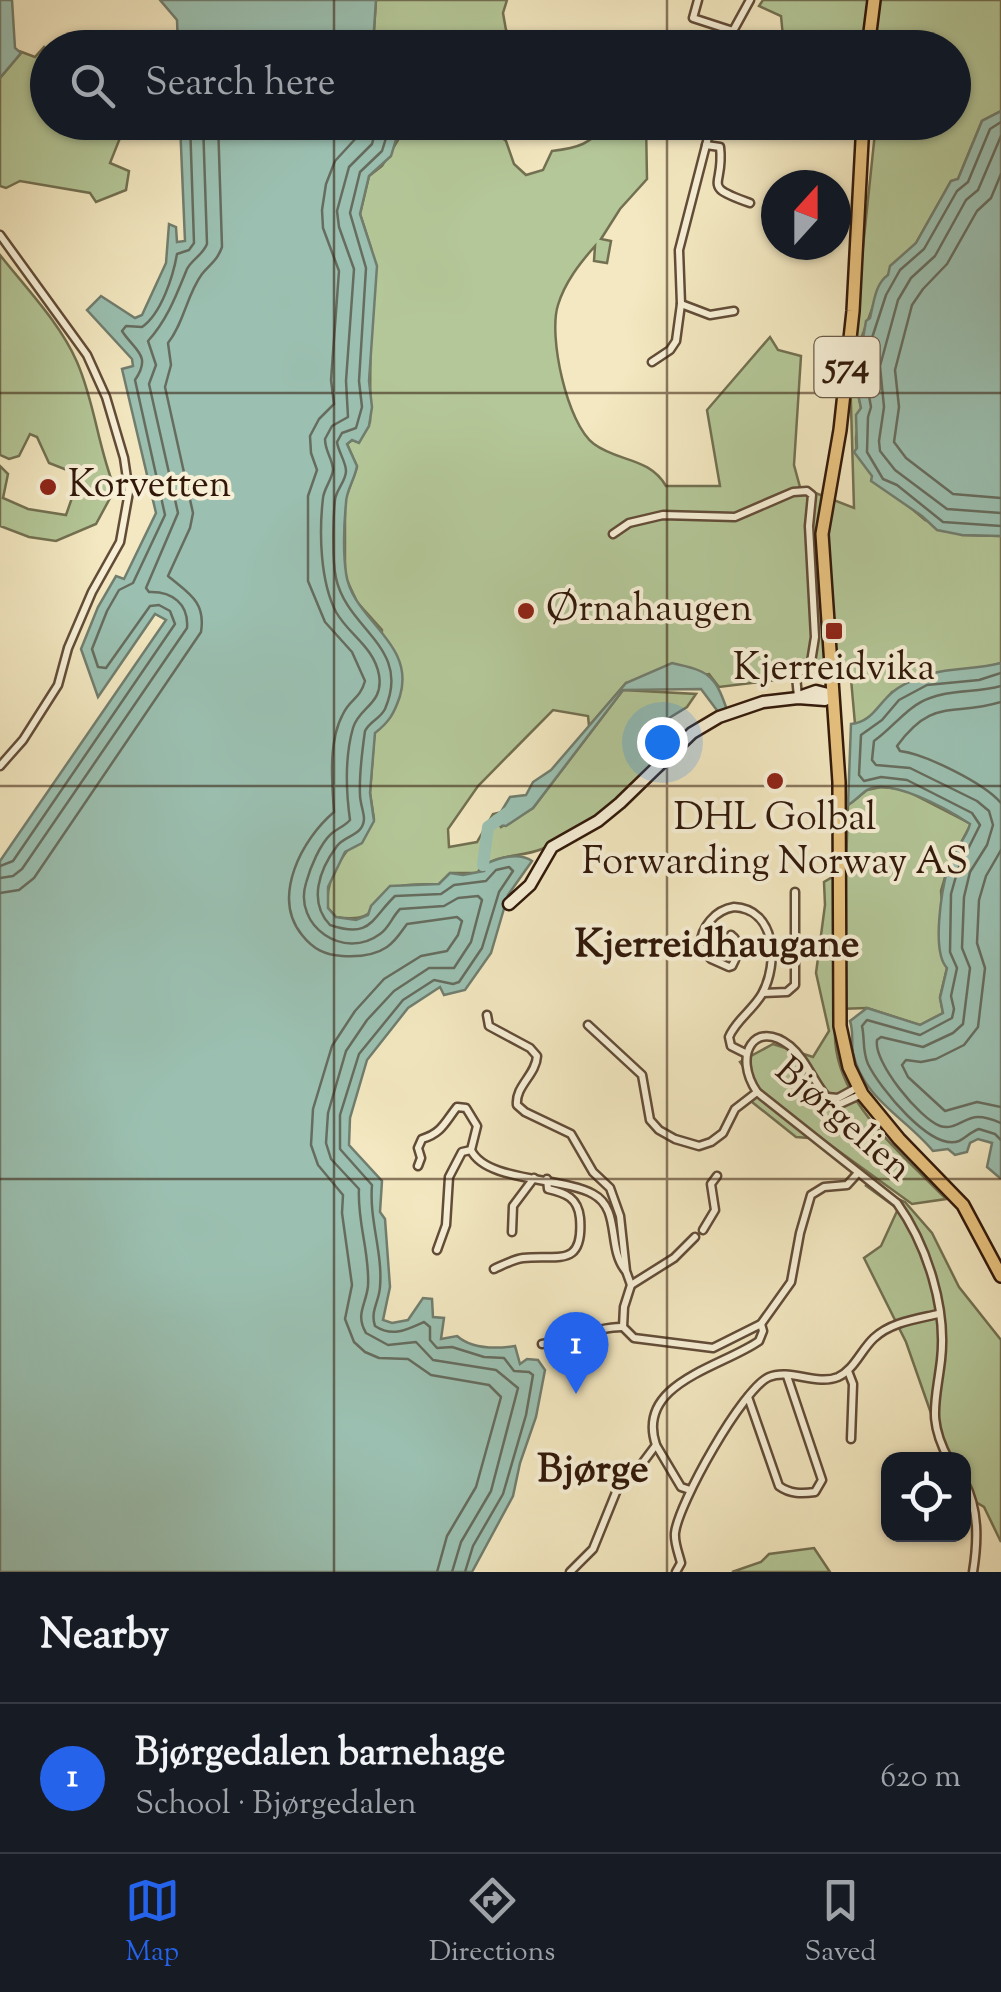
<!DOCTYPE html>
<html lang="en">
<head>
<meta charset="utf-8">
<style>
	:root { --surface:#171b24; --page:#20242c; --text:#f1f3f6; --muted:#9ea1a6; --line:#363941; --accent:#2563eb }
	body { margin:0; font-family:"Sorts Mill Goudy",serif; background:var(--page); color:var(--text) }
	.controls { position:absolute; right:30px; bottom:30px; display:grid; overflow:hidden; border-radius:20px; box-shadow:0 2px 8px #0004 }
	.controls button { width:90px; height:90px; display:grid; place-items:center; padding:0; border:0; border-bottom:2px solid var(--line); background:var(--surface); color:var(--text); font:50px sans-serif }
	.compass { position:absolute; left:761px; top:170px; width:90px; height:90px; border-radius:50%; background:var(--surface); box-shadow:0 2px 8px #0004; rotate:21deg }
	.you { position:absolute; left:662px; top:742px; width:35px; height:35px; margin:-25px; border:8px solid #fff; border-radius:50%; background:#1a73e8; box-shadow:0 0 0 15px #1a73e833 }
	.badge { display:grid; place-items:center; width:65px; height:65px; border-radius:50%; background:var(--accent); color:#fff; font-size:32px; font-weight:700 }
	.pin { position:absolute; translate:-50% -82px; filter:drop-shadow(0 2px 5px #0008) }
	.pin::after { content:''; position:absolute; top:52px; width:35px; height:30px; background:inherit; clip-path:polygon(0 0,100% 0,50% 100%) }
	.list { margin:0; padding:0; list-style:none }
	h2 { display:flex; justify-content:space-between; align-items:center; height:130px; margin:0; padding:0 40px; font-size:42px }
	h2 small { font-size:32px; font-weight:400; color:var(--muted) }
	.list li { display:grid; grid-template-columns:65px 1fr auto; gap:30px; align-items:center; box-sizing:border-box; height:150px; padding:0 40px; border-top:2px solid var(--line) }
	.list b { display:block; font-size:38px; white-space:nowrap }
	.list p { margin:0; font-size:32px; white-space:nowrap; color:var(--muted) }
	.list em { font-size:32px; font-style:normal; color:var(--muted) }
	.icon { flex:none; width:55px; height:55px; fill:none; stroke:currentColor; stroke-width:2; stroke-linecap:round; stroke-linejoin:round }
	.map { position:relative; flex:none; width:1001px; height:1572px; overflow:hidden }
	.search { position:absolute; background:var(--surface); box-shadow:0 2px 8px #0004; left:30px; right:30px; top:30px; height:110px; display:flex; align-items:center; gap:25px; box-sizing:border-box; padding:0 35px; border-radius:55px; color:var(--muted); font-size:38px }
	.sheet { height:280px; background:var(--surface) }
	nav { display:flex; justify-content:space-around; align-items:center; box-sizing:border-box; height:140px; border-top:2px solid var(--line); background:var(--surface); font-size:28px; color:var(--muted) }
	nav a { display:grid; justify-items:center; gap:5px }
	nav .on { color:var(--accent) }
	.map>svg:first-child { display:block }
</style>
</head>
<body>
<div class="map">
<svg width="1001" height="1572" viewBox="0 0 1001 1572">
	<rect width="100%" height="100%" fill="#f3e8c1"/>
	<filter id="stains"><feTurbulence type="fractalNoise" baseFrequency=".002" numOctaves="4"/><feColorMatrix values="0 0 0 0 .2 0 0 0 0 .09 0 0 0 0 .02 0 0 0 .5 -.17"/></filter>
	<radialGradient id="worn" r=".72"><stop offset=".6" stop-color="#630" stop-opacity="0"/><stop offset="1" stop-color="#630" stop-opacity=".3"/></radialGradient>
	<g fill="#b4c798" stroke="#727051" stroke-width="2.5">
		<polygon points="376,0 507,0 503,13 506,30 531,47 377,47 374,30"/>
		<path d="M 763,0 L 1001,0 L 1001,111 L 982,121 L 958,179 L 951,181 L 916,243 L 882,282 L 861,339 L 862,350 L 855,379 L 861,408 L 856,438 L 857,455 L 873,476 L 925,520 L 962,535 L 1001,536 L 1001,663 L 977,670 L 949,671 L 892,692 L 875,713 L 858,724 L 855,724 L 851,679 L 843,662 L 793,672 L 776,680 L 719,687 L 709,674 L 626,683 L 589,726 L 588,716 L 553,710 L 478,786 L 448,829 L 449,847 L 477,842 L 493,814 L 502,812 L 496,820 L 501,827 L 533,808 L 623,690 L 696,694 L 687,707 L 661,723 L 674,761 C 634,795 590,828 542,849 C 521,858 491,853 477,873 L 450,873 L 439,884 C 428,885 408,883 399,887 C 370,901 380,924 336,917 L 328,908 C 323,872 353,843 374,819 L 370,793 L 382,630 L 357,602 L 345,576 L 345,500 L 357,467 L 347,444 L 352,440 L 359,442 L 370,422 L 371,248 L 360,214 L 369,176 L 382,166 L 398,140 L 401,123 L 485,123 L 506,141 L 514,164 L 526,175 L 543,170 L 552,151 C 578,148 591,144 607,123 L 646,123 L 647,179 L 620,209 L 601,239 L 611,241 L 607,263 L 594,261 L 595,246 C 580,263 565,282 558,305 C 548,336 567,424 594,444 C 618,462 649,457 666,486 L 720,486 L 707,410 L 770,337 L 778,350 L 801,356 L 794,465 L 800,487 L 854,508 L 850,371 L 876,123 L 954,122 L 954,48 L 784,47 L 781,16 L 759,6 Z"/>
		<polygon points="44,47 47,50 48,122 126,123 110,163 129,171 126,190 96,202 90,193 20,181 6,188 0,186 0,78 21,53 19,51 35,57"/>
		<path d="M 0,255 C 26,288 60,323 77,362 C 95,403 98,448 115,489 L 96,524 L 56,541 L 29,537 L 0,526 L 0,466 L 8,474 L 3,498 L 28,509 L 66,515 L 80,475 L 49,463 L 37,437 L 30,434 L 19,456 L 9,459 L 0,455 Z"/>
		<path d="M 881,787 L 903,789 L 971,824 L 948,867 L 941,891 L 947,968 L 940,997 L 943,1013 L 920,1025 L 867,1008 L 838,1009 C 818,1088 897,1148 946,1199 L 912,1204 L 822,1139 L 796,1137 L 752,1102 L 757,1087 L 740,1062 L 773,1044 L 813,1057 L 829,1031 L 816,973 L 825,905 L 824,882 L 846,869 L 848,805 L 867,790 Z"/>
		<polygon points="865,1185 905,1202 932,1233 959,1287 1001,1340 1001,1542 984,1507 964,1495 964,1460 947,1459 906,1342 864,1258 881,1246 898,1209"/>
		<polygon points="814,1548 830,1572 732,1572 761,1562 769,1554"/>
	</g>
	<g fill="#9bc0b1" stroke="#717d6e" stroke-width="2.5">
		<polygon points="0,0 12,0 15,48 21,53 0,78"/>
		<polygon points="160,0 376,0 374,30 377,47 178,47 177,20"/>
		<path d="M 1001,111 L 1001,536 L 962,535 L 937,530 L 922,516 L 871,481 L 872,476 L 854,452 L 857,448 L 856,415 L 861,408 L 855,379 L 858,363 L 853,360 L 860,356 L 866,321 L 870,318 C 874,302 875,284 888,275 L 890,266 L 916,243 L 951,181 L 958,179 L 982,121 Z"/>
		<path d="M 180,123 L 401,123 L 391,156 L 369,176 L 360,214 L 377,266 L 369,381 L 372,407 L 369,426 L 359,443 L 352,440 L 347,444 L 357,466 C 355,479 346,491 346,503 C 344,524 343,552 346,573 C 352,620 416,642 400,696 C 394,714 389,722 375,733 L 370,793 L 374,821 L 362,843 L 345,852 L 328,887 L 328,908 L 336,917 L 356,920 L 368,915 L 371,906 L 390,886 L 439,884 L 450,873 L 463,875 L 484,871 L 483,865 C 498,858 518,851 532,861 L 508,895 L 491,953 L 465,990 L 444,995 L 440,987 L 408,1008 L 367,1060 L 350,1118 L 349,1145 L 382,1181 L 380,1212 L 385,1219 L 390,1287 L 383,1320 L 392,1323 L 408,1320 L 423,1298 L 432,1299 L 433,1317 L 444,1318 L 441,1339 L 457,1336 C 472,1349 495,1349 515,1346 L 520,1364 L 527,1359 L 538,1360 L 545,1370 L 536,1417 L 520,1463 L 513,1496 L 472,1572 L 0,1572 L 0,861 L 166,620 L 155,614 L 98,697 L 81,649 L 98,607 L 116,576 L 124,579 L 156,513 L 122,369 L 133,366 L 132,359 L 87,310 L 101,296 L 135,318 L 142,315 L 166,263 L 169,224 L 176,227 L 177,242 L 185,241 Z"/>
		<path d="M 672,663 C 708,671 715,674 727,710 L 719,713 L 701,689 L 623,690 L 533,808 L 506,826 L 498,825 L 496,820 L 510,797 L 526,795 L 533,782 L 551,770 L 626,683 Z"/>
		<path d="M 1001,663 L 1001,1178 L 1000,1178 L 987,1167 L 992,1143 L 978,1139 L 970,1143 L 967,1152 L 955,1155 L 948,1149 L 933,1151 C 906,1118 863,1099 853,1053 C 851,1042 854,1033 850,1021 L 867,1008 L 920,1025 L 943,1013 L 940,998 L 947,968 C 931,951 942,889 948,867 C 952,851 966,840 970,824 C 949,810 891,777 867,790 C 861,794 855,801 848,805 L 851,724 C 873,722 878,703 894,691 C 901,685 913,680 922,676 C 947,667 975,670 1001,663 Z"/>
	</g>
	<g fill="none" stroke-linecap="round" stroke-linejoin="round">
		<g stroke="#666c5e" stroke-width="2.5">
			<path d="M 363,122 L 358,136 L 335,161 L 326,184 L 322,210 L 323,228 L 339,271 L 331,380 L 334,404 L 319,419 L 310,436 L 311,453 L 317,470 L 308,496 L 308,581 L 325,622 L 352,652 L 365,681 C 360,699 350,699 343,714 C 328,741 332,783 334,812 C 302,839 271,897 302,935 C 313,949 325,955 342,956 C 358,957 374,956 387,947 C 396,941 401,932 407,924 L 457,917 L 462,921 L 458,935 L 447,951 L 421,956 L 384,979 L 355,1011 L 332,1046 L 313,1109 L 311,1145 L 318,1165 L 343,1195 L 342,1213 L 352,1285 L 345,1319 L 354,1342 L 365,1352 L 379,1358 L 408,1359 L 431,1375 L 489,1385 L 501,1397 L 476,1487 L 447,1536 L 437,1572"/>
			<path d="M 378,122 L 372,144 L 349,167 L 337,211 L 339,227 L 354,269 L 346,381 L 348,417 L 332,426 L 325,439 C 325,451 332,458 333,469 C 333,478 324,488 323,498 C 319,532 320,581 336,612 C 349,635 374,647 379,675 C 384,704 359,707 353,728 C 345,756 346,791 350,820 C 345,826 338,828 331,834 C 320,844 310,868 306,883 C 293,926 344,961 380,934 C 389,928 392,917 400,909 L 444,906 L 458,898 L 478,896 L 482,900 L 471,942 L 454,968 L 429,968 L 394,991 L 367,1020 L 346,1051 L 328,1113 L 326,1143 L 331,1159 L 359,1189 C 357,1222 370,1253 368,1286 C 366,1305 355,1314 366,1333 L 388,1345 L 416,1342 L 433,1360 L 496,1370 L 518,1388 L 491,1491 L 461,1542 L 452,1572"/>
			<path d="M 391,122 L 382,151 L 360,172 L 350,213 L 366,268 L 359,381 L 362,407 L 356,428 L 342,433 L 337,442 C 338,451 346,462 346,471 C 346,481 336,490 335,500 C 333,519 332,560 336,578 C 347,630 412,647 385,709 C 380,719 370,721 365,731 C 362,752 359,774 360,795 C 360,803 364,812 364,819 C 363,836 345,835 337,846 C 319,870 308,902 330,925 C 371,939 371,919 395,896 L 441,894 L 454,885 L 486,881 L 496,870 L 509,867 L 513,871 L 499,892 L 482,948 L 459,982 L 453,984 L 434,980 L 403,1000 L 359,1054 L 340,1115 L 340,1149 L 372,1185 C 369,1220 383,1253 380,1287 C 379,1302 370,1311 375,1326 C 393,1338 408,1329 424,1322 L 430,1327 L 430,1340 L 437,1348 L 452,1347 L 484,1357 L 504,1358 L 514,1371 L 529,1372 L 533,1375 L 526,1415 L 503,1494 L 473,1546 L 465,1572"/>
			<polyline points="1001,122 990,129 968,182 957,191 924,249 900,270 886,295 871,341 866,379 871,407 868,417 867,452 883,479 897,485 943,522 1001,526"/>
			<polyline points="1001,136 978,190 966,200 935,256 911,278 898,300 880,366 884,407 879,441 880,451 895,470 947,509 1001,513"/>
			<polyline points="1001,174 991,198 977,211 947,264 923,289 912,305 895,370 899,407 894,442 906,458 953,494 1001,498"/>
			<path d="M 1001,673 L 979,680 L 927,685 L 899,700 L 882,720 L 861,735 L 859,775 L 864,781 L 881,777 L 907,780 L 972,813 L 980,825 L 958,869 L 951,894 L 950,952 L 957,968 L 951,996 L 954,1009 L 952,1018 L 920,1035 L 867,1020 L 862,1026 C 865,1039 862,1050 868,1064 C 879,1087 931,1152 959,1141 C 966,1138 970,1132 979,1129 L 995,1134 L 1001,1140"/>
			<path d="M 1001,686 C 978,693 952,689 930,698 C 907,706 894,727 874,741 L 872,760 L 876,765 L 910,768 L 977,801 L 989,811 L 993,825 L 987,845 L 970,872 L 964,897 L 962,948 L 970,968 L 963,1024 L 953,1033 L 923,1047 L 881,1037 L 877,1040 C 873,1062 920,1119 940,1126 C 955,1131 964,1117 978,1117 C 986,1117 994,1120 1001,1123"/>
			<path d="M 1001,702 C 951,717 933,697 897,746 L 900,751 C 925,754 984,783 1001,803"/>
			<polyline points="1001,850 986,876 979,900 977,943 985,968 978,1027 964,1045 936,1059 921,1062 906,1060 902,1065 908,1077 945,1111 977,1102 1001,1107"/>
			<path d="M 0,866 L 13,861 L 175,624 L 170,611 L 159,605 L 150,606 L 106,668 L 98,667 L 92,649 L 107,611 L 119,590 L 133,583 L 165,515 L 135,380 C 152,355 135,351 122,331 L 126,326 L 142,327 C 161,314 173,277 177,254 L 189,250 L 194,243 L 190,122"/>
			<path d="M 0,878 L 13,876 L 22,869 L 187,628 C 189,604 172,591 149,592 L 146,588 L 178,513 L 149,384 L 156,365 L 148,341 C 167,320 176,296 187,269 C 192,259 202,256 207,244 L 203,122"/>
			<path d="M 0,893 L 19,890 L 34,878 L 201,632 C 206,601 188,593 168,576 L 190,528 L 193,513 L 165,387 L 171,365 L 168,343 C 184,323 187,294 202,274 C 210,264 217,261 222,247 L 218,122"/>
		</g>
		<polyline stroke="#9bc0b1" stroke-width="12" points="483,865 488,827 509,812"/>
		<g stroke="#624c38" stroke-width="11">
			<g id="street">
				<polyline points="698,0 693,18 733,31"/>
				<polyline points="730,48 733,31 750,0"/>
				<path d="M 706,145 L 720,147 C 725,188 699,185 750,203"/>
				<polyline points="0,235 87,355 106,397 124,458 129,492 120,542 92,592 68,648 58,685 23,740 0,766"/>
				<polyline points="681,304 710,315 734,311"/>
				<polyline points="652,362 670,350 676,341 681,304 679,250 712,122"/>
				<polyline points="613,534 629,523 663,515 735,517 793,492 807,491 812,495 809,526 815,637 811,662 796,676 798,697"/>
				<path d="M 731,935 C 742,943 738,955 732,966 L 729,967 L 711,959 L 700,946 C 701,927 715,910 734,907 C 776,909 779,963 762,994 C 753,1010 736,1020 729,1037 L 731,1046 L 745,1053"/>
				<polyline points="763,993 787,992 795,985 795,892"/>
				<path d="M 487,1015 L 489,1026 L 530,1048 L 537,1056 C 536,1075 515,1086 517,1105 L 525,1112 L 571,1134 L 593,1172 L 610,1188 L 620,1216 L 626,1271 L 631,1285 L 624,1307 L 623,1327 L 634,1338 L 713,1348 L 761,1324 L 791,1282 L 800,1233 L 811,1195 L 824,1187 L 847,1185 L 857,1174"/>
				<polyline points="588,1025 642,1075 650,1120 659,1130 675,1139 699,1146 711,1142 723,1133 735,1109 757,1092"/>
				<path d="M 862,1094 L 840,1104 L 832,1103 C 815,1087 808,1061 790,1046 C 755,1018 732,1055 757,1092 L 897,1203 C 927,1245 947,1308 941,1360 C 936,1403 927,1419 949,1460"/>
				<polyline points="827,1097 838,1098 858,1087"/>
				<path d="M 418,1166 L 421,1158 L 418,1148 L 422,1139 C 442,1133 445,1122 457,1107 L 466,1108 L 477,1126 L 471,1150 C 486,1182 562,1177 593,1194 C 621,1209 607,1247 625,1270"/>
				<polyline points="703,1230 715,1210 711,1184 717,1176"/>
				<polyline points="512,1232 513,1206 534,1178"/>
				<polyline points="437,1250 446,1225 449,1177 462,1152 471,1150"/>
				<path d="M 494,1269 C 503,1265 514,1259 523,1258 C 557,1254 584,1269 580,1218 C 578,1198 566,1193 548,1189 L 547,1179"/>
				<polyline points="631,1285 674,1258 695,1237"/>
				<path d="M 542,1344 C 565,1340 602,1326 623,1327"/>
				<polyline points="848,1371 853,1384 851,1439"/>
				<path d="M 748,1397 L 779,1486 C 790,1494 802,1494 815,1492 L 822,1480 L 787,1376"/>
				<polyline points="656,1445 681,1487 690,1490"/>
				<path d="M 964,1481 C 979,1509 978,1541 973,1572"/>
				<path d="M 570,1572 L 593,1549 L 623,1475 L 641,1465 L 656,1445 C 635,1383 722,1367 759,1341 L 763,1331 L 761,1324"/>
				<path d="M 676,1572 L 681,1563 C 679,1554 674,1543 675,1533 C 678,1504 743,1388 769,1377 C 790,1368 816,1386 838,1377 C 854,1370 861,1350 874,1338 C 891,1322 917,1319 938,1314"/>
			</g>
		</g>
		<g stroke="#31180a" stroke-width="15">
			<g id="secondary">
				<polyline points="799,697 816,691 832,695"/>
				<polyline points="509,904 530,885 552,847 598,821 620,803 692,733 719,717 763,702 798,698 825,700 832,695"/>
			</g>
		</g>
		<g stroke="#31180a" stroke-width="16">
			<g id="primary">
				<polyline points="868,48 874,0"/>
				<polyline points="863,122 853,311 840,430 822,534 839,782 840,1026 849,1067 862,1094 899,1139 963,1205 1001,1276"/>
			</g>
		</g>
		<use href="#street" stroke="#f7f0d7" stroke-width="6"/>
		<use href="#secondary" stroke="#f7f0d7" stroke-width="10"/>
		<use href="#primary" stroke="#eac480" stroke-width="11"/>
	</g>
	<path fill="none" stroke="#31180a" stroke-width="2.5" stroke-opacity="0.55" d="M 334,0 L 334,48M 667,0 L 667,48M 334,122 L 334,1572M 667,122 L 667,1572M 0,393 L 1001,393M 0,786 L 1001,786M 0,1179 L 1001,1179"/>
	<g fill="#8f2418" stroke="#f7f0d7" stroke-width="4">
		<circle cx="48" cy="487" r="10"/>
		<circle cx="526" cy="611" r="10"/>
		<rect x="824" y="621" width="20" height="20" rx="5"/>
		<circle cx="775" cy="781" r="10"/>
	</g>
	<g text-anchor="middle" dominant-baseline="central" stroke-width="8" stroke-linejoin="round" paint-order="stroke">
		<rect fill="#f7f0d7" stroke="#6c5948" stroke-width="2.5" x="814.5" y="337" width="65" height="60" rx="8"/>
		<g font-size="35" font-weight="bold" fill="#31180a">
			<text x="847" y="367">574</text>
		</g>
		<g font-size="38" fill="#31180a" stroke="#f7f0d7" text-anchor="start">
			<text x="68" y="487">Korvetten</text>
			<text x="546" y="611">Ørnahaugen</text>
			<text x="834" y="670" text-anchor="middle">Kjerreidvika</text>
			<text x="775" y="820" text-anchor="middle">DHL Golbal<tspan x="775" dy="44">Forwarding Norway AS</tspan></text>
		</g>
		<g font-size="38" fill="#31180a" stroke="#f7f0d7">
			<text transform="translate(842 1121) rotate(41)">Bjørgelien</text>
		</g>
		<g font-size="40" font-weight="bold" fill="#31180a" stroke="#f7f0d7">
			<text x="717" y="946">Kjerreidhaugane</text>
			<text x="593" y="1471">Bjørge</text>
		</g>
	</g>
	<rect width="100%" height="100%" filter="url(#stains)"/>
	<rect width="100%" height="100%" fill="url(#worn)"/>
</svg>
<div class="controls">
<button><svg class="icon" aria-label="locate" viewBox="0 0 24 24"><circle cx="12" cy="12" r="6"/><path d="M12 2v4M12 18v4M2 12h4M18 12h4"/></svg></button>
</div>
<svg class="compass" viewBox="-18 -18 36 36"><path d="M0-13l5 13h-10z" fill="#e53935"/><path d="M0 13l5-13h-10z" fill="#9ea1a6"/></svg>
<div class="you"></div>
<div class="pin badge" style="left:576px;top:1394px">1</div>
<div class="search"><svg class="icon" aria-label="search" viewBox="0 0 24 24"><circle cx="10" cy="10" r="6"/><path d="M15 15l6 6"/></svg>Search here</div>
</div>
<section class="sheet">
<h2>Nearby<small></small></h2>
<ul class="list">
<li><span class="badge">1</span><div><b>Bjørgedalen barnehage</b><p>School · Bjørgedalen</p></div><em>620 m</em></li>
</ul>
</section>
<nav>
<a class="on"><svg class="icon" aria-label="map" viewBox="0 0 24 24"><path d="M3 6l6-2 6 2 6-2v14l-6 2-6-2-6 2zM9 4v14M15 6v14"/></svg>Map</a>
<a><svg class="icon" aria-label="directions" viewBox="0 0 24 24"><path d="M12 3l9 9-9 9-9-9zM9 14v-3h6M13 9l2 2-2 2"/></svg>Directions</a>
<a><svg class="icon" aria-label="saved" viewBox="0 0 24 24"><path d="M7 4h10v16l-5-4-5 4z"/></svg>Saved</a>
</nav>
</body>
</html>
